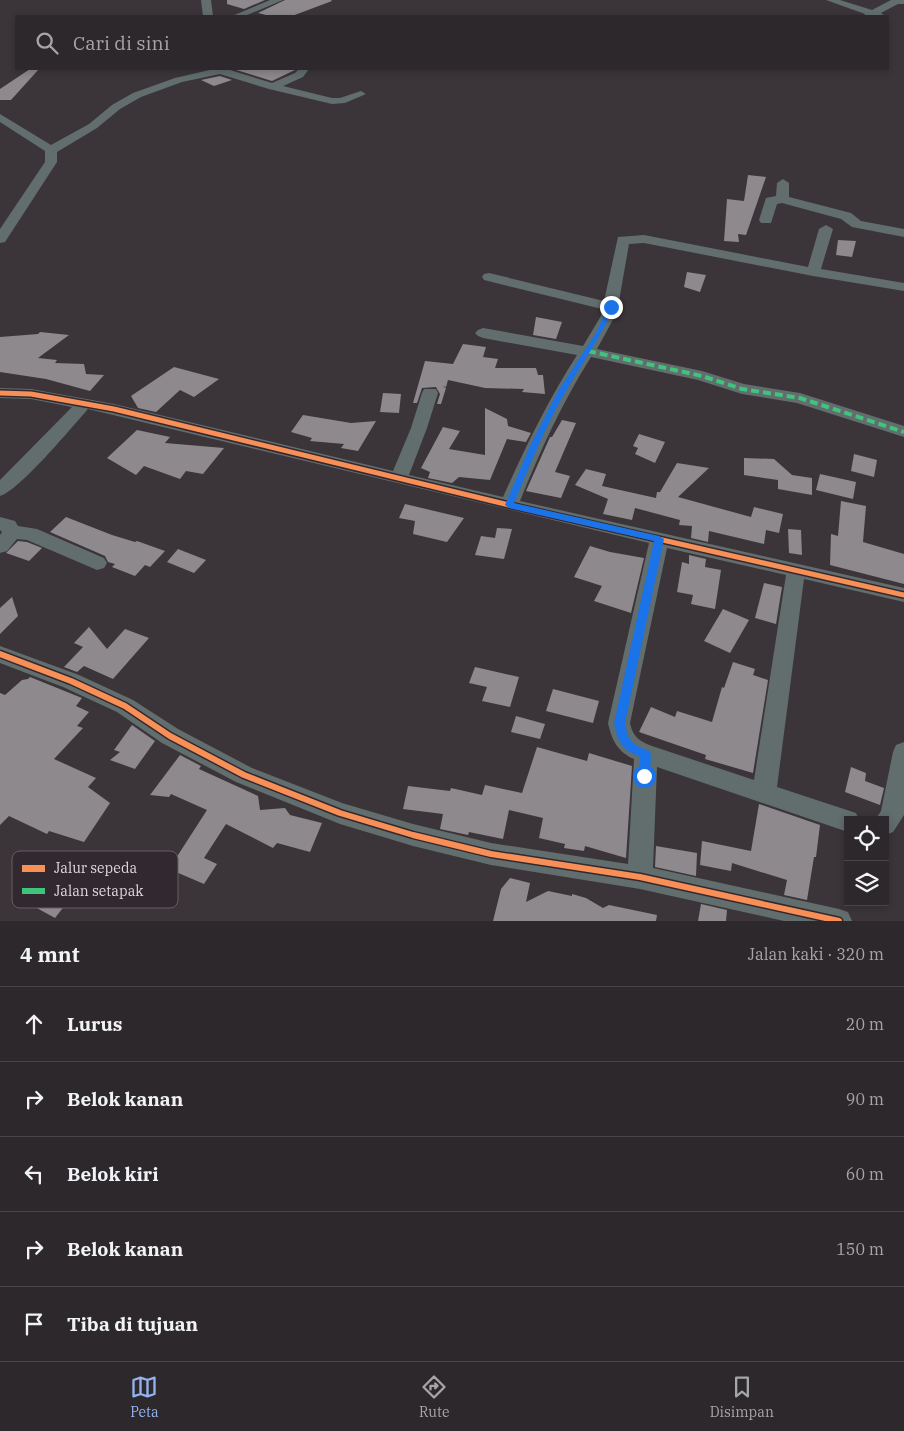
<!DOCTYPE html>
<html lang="id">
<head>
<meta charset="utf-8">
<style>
	:root { --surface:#2c282b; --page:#343033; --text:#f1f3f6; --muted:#a6a6a9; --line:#484447; --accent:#95b2f1 }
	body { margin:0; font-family:"IBM Plex Serif",serif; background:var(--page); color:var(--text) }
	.controls { position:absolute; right:15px; bottom:15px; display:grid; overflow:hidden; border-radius:0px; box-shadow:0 2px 8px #0003 }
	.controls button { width:45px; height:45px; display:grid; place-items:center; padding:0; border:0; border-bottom:1px solid var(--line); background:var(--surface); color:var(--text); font:25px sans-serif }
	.stop { position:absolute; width:15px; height:15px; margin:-11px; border:4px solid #1a73e8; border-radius:50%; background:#fff }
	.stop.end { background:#1a73e8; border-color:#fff; box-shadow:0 1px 5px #0008 }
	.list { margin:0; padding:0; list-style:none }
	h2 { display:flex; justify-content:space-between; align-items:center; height:65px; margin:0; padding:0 20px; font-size:21px }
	h2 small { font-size:16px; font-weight:400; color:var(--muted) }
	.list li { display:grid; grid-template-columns:32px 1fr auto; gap:15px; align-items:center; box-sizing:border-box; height:75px; padding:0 20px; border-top:1px solid var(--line) }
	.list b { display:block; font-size:19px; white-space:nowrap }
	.list em { font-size:16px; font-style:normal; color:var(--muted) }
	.icon { flex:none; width:28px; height:28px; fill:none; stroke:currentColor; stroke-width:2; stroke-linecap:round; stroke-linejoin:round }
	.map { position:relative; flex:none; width:904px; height:921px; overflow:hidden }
	.search { position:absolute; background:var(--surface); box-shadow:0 2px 8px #0003; left:15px; right:15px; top:15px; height:55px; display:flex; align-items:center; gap:12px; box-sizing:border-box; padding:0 18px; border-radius:0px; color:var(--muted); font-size:19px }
	.sheet { height:440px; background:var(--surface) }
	nav { display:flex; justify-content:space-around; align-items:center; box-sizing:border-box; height:70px; border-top:1px solid var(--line); background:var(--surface); font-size:14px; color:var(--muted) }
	nav a { display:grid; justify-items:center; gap:2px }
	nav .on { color:var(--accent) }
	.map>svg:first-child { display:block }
</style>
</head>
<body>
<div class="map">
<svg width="904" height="921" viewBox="0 0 904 921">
	<rect width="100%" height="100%" fill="#3b3539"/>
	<g fill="#8e898c">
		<polygon points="227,0 265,0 244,9 227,4"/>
		<polygon points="285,0 331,0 332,1 292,16 270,16 258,13"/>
		<polygon points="30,69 39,69 11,100 0,100 0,89"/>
		<polygon points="233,69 297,69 272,81"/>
		<polygon points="220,76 232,80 214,86 201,80"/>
		<polygon points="748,175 766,177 746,235 738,234 739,242 724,241 727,199 744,201"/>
		<polygon points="838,240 856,241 852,257 836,255"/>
		<polygon points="687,272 706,275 700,292 684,287"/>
		<polygon points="536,317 562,322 556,339 533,335"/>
		<polygon points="40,332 69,335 38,358 57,360 55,363 84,364 86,374 104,375 90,391 46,379 0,372 0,337 38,334"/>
		<polygon points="463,344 486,347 483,357 498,359 495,368 536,368 538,375 543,375 545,394 522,392 524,389 485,388 448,380 446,387 442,386 446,388 441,404 437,404 440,394 436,387 422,388 417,403 413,403 425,361 453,364"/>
		<polygon points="174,367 219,379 194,397 180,390 156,412 138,408 131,396"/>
		<polygon points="383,393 401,394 399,413 380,412"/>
		<polygon points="485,408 507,419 508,426 531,433 526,442 507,439 490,480 459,477 452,483 428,478 430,472 421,468 443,427 460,431 449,449 485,455"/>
		<polygon points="303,415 351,423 376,421 358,451 341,448 344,444 310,441 312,438 291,432"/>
		<polygon points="562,420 576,423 555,472 570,476 561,498 526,491 550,437 552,437"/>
		<polygon points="137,430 170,437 165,443 224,448 203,474 186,471 180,479 144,466 136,475 107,458"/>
		<polygon points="639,434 665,442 655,463 635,454 638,448 633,446"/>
		<polygon points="854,454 877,460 874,477 851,471"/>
		<polygon points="744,458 774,459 792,475 812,478 812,495 778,489 778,480 744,475"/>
		<polygon points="677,463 709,468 678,497 751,517 754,507 783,514 779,533 766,530 764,544 709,531 708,542 691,538 692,526 679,525 680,520 635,508 632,520 603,514 608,499 575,485 586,469 606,474 602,486 656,498 657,492 660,492"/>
		<polygon points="820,474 856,482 853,499 816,490"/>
		<polygon points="841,501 866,506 863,542 904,554 904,584 830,565 831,534 838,536"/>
		<polygon points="405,504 464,518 447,542 413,534 415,521 399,518"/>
		<polygon points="66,517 112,535 135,542 137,541 165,551 150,567 145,565 135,576 112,567 115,564 108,562 105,556 50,532"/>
		<polygon points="497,528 512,529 504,559 475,555 481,536 495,538"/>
		<polygon points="788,529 801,530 802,555 789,553"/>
		<polygon points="18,541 27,542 42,548 29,561 6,553"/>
		<polygon points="590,546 610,552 644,558 631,613 594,601 602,586 574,577"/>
		<polygon points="178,549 206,560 194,573 167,562"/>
		<polygon points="689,555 706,559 705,567 721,570 715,609 691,604 693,595 677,592 682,562 689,564"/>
		<polygon points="764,583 782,587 776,624 755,618"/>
		<polygon points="12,597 18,616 0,634 0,608"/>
		<polygon points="723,609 749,620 730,653 704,641"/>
		<polygon points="89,627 107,649 125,629 149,638 113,679 84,666 77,672 64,667 83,647 74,643"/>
		<polygon points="733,662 755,669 753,675 768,680 753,773 705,759 706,755 639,732 651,707 675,717 677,711 712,722 722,687 724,688"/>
		<polygon points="475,667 519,677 510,707 482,701 487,687 469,683"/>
		<polygon points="30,677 82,698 76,706 89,712 77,726 83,728 54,759 96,778 88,787 110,803 84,842 49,831 47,834 9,816 0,825 0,693 5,695 22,680 28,679"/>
		<polygon points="553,689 599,701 593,723 546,711"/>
		<polygon points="516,716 545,724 540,739 511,732"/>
		<polygon points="132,725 155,741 135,769 110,760 120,752 114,750"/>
		<polygon points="537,747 587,761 589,753 632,766 626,858 585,846 584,851 564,848 565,844 539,838 543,818 509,810 503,839 469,832 468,835 440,829 443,814 403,809 408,786 450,791 451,788 482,795 485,785 522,793"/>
		<polygon points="180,755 201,766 199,769 258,796 260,810 285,808 290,815 322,823 310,852 277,843 273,848 226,824 204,858 217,864 204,884 169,869 207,810 171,794 169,797 150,795"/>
		<polygon points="851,767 866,773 865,781 884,788 880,805 845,792"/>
		<polygon points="759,804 820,825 816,857 814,857 807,900 784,895 787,880 732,863 731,871 700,865 702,841 751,851"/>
		<polygon points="656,846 697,853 696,876 655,867"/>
		<polygon points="66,868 86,878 55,918 35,907"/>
		<polygon points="510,878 530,883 526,902 548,891 572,896 572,894 586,898 603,908 609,905 657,915 656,921 493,921 501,889"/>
		<polygon points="701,904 727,910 726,921 698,921"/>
	</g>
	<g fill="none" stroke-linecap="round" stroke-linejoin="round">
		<g fill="#626d6e" fill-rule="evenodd">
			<polygon points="201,0 211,0 213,16 203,16"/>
			<polygon points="270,0 283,0 245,16 232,16"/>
			<polygon points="826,0 840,0 872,10 891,0 904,0 904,4 898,4 881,13 885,16 863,16 865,14"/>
			<polygon points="214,69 231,69 230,70 272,83 295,73 299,69 309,69 303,77 283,86 332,98 340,98 361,91 366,94 345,103 332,104 269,89 220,74 182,82 141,97 120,109 97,128 57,152 57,162 5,242 0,243 0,229 45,162 45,151 0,122 0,114 51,145 89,124 112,105 133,93 175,78"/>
			<polygon points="783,179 789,183 789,197 851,213 861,221 904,229 904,237 852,227 841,219 782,203 777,204 771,223 761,223 759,220 766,198 776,196 777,183"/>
			<path d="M 826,225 L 833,229 L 821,269 L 904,283 L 904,291 L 813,276 L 644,243 L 629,244 L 618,307 L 615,316 L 597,349 L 702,371 L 744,384 L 800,393 L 904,426 L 904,437 L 797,403 L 742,394 L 698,380 L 591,357 C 562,403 540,451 520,501 L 904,588 L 904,602 L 804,579 L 777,787 L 856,813 L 859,820 L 848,820 L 848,832 L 657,767 L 653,868 L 839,909 L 848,912 L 852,921 L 784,921 L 640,889 L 491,865 L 413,846 L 340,824 L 236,782 L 162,743 L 117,712 L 63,687 L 0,663 L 0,646 L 79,675 L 133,700 L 178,729 L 252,768 L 342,803 L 413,824 L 491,843 L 628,864 L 634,759 C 618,752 612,741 608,723 L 649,543 L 88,409 C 72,427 19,491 0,496 L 0,480 L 72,407 L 31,399 L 0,398 L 0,388 L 31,389 L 114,404 L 393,471 L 411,428 L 422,393 L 424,389 L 436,389 L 438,393 L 427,428 L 409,475 L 503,497 C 525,448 548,400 577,355 L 483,338 L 478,336 L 475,333 L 478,330 L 483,328 L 583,346 L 601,316 L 602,309 L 484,280 L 482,277 L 484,274 L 489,273 L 604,301 L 618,237 L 644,235 L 808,267 L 819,229 ZM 667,548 L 786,575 L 754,780 L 652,746 C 639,741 633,737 630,723 Z"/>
			<polygon points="0,517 15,521 18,526 37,529 104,558 107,563 104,568 97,570 27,540 17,539 7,551 0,553 0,535 2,532 0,530"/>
			<polygon points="904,742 904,815 893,832 885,835 885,820 875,820 881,811 893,752 896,745"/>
		</g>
		<polyline stroke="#40c37c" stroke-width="4" stroke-dasharray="8 4" stroke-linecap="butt" points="588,351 702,376 742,389 800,398 904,432"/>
		<g stroke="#322930" stroke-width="8">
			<polyline id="cycleway-far1" points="0,393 31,394 114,409 509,505 904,595"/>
		</g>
		<g stroke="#322930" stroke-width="9">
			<polyline id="cycleway" points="0,654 71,681 125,706 170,736 244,775 340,813 413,835 491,854 640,877 839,921"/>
		</g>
		<use href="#cycleway-far1" stroke="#f78f57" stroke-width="5"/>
		<use href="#cycleway" stroke="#f78f57" stroke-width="6"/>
	</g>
	<path fill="#1a73e8" d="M 608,306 L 614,307 C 601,337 582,363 566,391 C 545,426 530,465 514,503 L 659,536 L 664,539 L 625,723 C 628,742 632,744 649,751 L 651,754 L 650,776 L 644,781 L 639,776 L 640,757 C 622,749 618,743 614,723 L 654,541 L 509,508 L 505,505 L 529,448 L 558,391 L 596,333 Z"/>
	<rect x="12" y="851" width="166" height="57" rx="8" fill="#322930" stroke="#665e64" stroke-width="1"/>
	<rect x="22" y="865" width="23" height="7" fill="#f78f57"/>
	<rect x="22" y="888" width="23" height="6" fill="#40c37c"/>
	<g font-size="14" fill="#dfd8dd">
		<text x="54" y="873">Jalur sepeda</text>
		<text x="54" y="896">Jalan setapak</text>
	</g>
</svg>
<div class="controls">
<button><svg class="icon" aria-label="locate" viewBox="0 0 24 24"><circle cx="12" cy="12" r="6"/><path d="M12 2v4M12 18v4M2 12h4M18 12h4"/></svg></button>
<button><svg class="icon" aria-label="layers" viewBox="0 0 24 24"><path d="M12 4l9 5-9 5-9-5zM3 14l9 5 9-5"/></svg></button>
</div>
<div class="stop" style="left:644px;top:776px"></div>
<div class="stop end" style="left:611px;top:307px"></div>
<div class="search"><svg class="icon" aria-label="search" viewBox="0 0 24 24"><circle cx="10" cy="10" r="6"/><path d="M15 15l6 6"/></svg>Cari di sini</div>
</div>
<section class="sheet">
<h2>4 mnt<small>Jalan kaki · 320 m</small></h2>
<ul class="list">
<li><svg class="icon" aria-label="ahead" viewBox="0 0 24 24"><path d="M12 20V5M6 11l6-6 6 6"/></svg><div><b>Lurus</b></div><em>20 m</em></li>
<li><svg class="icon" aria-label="right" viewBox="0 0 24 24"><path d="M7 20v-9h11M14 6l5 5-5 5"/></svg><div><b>Belok kanan</b></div><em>90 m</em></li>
<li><svg class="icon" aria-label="left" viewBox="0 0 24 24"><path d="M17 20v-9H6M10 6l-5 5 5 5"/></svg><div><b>Belok kiri</b></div><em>60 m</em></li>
<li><svg class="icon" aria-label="right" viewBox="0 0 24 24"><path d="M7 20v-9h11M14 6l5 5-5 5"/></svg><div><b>Belok kanan</b></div><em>150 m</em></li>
<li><svg class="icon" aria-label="arrive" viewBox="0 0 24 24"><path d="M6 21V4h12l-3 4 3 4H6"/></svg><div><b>Tiba di tujuan</b></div></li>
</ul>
</section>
<nav>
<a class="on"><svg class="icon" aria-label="map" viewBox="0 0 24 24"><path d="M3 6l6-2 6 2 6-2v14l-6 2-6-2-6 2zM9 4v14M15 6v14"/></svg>Peta</a>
<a><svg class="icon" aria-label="directions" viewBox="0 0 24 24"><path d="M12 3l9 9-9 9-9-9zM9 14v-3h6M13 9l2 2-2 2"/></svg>Rute</a>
<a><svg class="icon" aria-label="saved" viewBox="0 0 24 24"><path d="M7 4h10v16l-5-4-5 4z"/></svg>Disimpan</a>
</nav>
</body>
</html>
